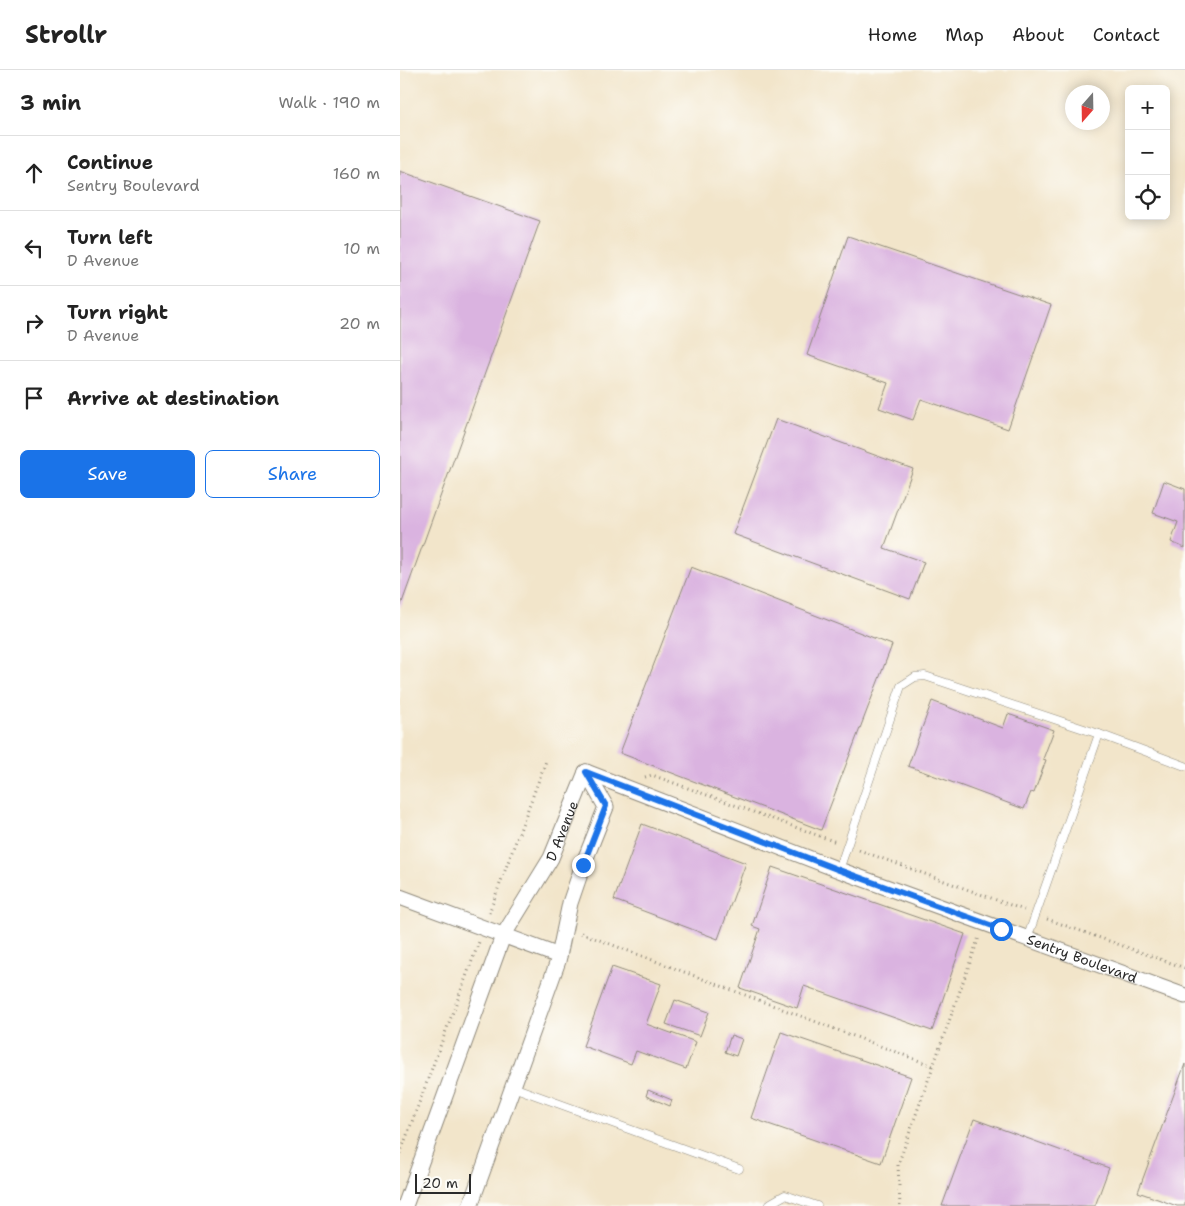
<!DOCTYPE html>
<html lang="en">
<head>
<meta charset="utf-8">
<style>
	:root { --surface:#fff; --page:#f2f2f2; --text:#222; --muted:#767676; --line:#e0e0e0; --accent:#1a73e8 }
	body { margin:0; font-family:"Shantell Sans",sans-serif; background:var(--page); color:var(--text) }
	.controls { position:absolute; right:15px; top:15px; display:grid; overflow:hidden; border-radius:8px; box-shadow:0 2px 12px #0003 }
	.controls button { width:45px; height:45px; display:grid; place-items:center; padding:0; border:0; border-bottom:1px solid var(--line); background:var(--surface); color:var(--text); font:25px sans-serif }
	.compass { position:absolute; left:665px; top:15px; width:45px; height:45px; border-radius:50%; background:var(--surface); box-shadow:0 2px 12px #0003; rotate:200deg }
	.scale { position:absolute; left:15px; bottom:12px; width:56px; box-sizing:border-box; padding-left:5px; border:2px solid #2b2b2b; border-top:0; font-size:14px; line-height:18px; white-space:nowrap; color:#2b2b2b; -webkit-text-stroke:4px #fdfcf7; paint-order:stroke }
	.stop { position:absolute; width:15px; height:15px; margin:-11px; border:4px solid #1a73e8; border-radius:50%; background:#fff }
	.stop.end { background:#1a73e8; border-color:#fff; box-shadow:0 1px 5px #0008 }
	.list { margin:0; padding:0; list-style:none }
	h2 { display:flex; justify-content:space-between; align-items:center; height:65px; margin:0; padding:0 20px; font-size:21px }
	h2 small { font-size:16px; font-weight:400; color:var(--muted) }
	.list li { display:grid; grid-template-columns:32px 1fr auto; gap:15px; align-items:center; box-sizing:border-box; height:75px; padding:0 20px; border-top:1px solid var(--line) }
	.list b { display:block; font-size:19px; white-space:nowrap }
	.list p { margin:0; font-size:16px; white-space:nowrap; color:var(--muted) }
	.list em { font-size:16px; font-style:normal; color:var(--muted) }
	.actions { display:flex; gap:10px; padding:15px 20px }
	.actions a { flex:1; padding:11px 0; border:1px solid var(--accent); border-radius:8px; text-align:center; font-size:18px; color:var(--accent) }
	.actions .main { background:var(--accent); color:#fff }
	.icon { flex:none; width:28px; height:28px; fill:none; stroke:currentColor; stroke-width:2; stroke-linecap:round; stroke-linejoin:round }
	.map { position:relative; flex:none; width:785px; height:1136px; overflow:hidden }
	header { display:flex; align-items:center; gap:30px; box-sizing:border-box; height:70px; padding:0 25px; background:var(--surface); border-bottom:1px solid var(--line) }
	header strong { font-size:24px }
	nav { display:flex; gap:28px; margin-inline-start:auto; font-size:18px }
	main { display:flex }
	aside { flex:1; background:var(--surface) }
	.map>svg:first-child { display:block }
</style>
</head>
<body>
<header>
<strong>Strollr</strong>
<nav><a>Home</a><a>Map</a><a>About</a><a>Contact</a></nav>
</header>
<main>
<aside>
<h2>3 min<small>Walk · 190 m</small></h2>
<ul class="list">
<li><svg class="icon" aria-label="ahead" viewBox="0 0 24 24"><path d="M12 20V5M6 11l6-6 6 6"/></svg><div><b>Continue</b><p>Sentry Boulevard</p></div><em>160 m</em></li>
<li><svg class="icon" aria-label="left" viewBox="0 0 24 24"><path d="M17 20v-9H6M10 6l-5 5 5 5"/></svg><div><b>Turn left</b><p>D Avenue</p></div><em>10 m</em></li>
<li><svg class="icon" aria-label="right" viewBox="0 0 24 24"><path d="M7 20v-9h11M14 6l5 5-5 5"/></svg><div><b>Turn right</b><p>D Avenue</p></div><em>20 m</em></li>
<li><svg class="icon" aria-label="arrive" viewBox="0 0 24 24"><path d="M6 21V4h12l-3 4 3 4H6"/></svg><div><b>Arrive at destination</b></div></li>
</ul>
<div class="actions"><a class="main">Save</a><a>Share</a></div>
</aside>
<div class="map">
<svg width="785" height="1136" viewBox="0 0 785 1136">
	<rect width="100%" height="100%" fill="#fdfcf7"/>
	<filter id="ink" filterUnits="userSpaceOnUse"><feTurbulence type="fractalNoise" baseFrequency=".02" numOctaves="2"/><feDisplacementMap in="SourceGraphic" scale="10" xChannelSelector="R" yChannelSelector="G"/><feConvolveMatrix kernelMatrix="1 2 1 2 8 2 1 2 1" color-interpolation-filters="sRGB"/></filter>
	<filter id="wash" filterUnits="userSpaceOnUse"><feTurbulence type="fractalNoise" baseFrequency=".0096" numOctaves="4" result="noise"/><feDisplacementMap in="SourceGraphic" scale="20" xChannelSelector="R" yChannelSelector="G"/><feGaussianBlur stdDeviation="1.12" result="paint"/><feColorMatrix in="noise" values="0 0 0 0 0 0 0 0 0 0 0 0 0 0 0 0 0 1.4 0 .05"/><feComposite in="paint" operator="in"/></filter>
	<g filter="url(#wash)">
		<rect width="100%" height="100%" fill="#f2e5ca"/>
		<g id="blocks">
			<g fill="#dab3e0">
				<polygon points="0,101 140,151 0,538"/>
				<polygon points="448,166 651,235 608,359 521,329 513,350 479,338 488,313 407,285"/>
				<polygon points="376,349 513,399 484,478 524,492 510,529 333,464"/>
				<polygon points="764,411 785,419 785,478 771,472 778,452 753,443"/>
				<polygon points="291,497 492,575 421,760 220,683"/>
				<polygon points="532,631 603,658 608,644 654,660 643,689 646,690 634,723 631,722 624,739 508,696"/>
				<polygon points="242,754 346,793 318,869 214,830"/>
				<polygon points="372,797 565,864 532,961 404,916 397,938 340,918 360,859 352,856"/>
				<polygon points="212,897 261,914 246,954 296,972 286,999 236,981 231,994 183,976"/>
				<polygon points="275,930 309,942 300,966 266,954"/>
				<polygon points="381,962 511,1007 481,1093 351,1048"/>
				<polygon points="331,965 342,969 336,986 325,982"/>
				<polygon points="785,994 785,1136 777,1136 738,1122"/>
				<polygon points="248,1020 272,1030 270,1036 246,1026"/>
				<polygon points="574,1049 709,1098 695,1136 542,1136"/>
			</g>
		</g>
	</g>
	<g filter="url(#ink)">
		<use href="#blocks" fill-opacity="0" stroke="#8e887a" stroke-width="1"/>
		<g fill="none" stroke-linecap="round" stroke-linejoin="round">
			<g stroke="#8e887a" stroke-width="9">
				<g id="lane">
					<polyline points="699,664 785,696"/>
					<polyline points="439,800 501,616 515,607 525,606 699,664 627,869"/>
					<polyline points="113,1017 339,1099"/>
					<polyline points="369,1136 371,1133 385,1125 417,1136"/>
				</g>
			</g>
			<g stroke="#8e887a" stroke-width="17">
				<g id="street">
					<path id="s1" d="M 186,702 L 439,800 L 785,926"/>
					<polyline points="0,827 159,886"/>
					<path id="s2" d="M 5,1136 L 103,866 L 151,788 L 186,702"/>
					<polyline points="70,1136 158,891 170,833 183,795 206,737 186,702"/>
				</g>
			</g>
			<g stroke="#8e887a" stroke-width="3" stroke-dasharray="1 4" stroke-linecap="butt">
				<polyline points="245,707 252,705 436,772"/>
				<polyline points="459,780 624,840"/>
				<polyline points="89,843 146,691"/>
				<polyline points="647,849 785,898"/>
				<polyline points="181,863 533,996"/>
				<polyline points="0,1084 79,872"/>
				<polyline points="500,1136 498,1095 579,867"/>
			</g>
			<use href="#lane" stroke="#fff" stroke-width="8"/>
			<use href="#street" stroke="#fff" stroke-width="15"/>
		</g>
	</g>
	<g fill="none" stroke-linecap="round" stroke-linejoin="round" filter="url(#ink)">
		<polyline stroke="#1a73e8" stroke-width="6" points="183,795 206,736 186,702 439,800 601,859"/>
	</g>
	<g text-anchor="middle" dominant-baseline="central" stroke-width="5" stroke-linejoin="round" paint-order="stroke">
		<g font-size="14" fill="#2b2b2b" stroke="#fdfcf7">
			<text stroke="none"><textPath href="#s2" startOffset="408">D Avenue</textPath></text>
			<text stroke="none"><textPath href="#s1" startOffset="530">Sentry Boulevard</textPath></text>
		</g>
	</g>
</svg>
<div class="controls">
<button>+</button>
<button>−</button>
<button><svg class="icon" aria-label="locate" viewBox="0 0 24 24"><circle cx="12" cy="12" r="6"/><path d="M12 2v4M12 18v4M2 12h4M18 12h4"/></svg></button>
</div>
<svg class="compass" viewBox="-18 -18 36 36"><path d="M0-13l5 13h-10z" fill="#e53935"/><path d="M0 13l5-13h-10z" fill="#767676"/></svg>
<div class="scale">20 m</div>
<div class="stop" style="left:601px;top:859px"></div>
<div class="stop end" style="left:183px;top:795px"></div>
</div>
</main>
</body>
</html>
